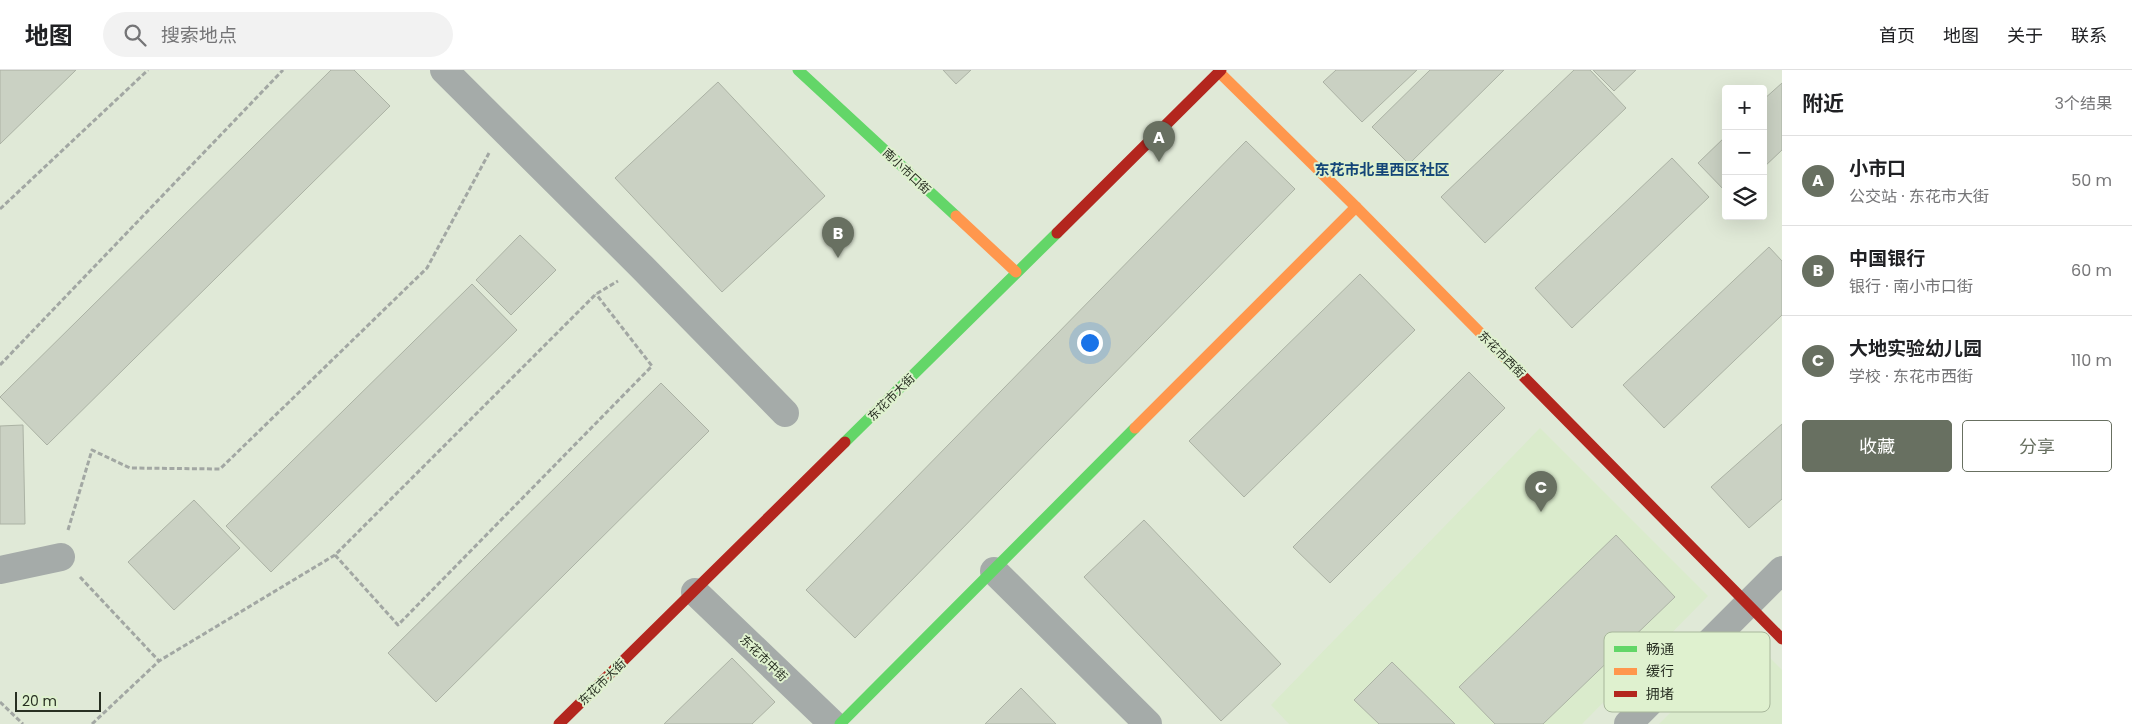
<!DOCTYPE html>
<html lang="zh">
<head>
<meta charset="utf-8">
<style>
	:root { --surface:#fff; --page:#f2f2f2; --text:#202124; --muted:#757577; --line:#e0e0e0; --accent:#687061 }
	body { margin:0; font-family:Poppins,"Noto Sans SC",sans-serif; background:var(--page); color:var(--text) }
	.controls { position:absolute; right:15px; top:15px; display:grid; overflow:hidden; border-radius:5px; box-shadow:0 5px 20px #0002 }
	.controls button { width:45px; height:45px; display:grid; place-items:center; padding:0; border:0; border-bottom:1px solid var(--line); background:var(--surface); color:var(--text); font:25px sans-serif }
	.scale { position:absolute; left:15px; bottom:12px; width:86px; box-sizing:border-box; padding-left:5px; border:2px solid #282f22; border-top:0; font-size:14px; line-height:18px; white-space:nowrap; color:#282f22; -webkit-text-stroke:4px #dff1cf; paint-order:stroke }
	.you { position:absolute; left:1089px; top:272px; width:18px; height:18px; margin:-12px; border:4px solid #fff; border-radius:50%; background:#1a73e8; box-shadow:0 0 0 8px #1a73e833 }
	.badge { display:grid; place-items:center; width:32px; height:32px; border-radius:50%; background:var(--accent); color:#fff; font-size:16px; font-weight:700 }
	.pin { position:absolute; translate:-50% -41px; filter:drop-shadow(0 1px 2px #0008) }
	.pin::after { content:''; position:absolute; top:26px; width:18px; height:15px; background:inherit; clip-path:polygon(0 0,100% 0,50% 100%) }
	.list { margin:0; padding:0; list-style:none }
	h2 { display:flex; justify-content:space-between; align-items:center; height:65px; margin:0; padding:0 20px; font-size:21px }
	h2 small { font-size:16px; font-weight:400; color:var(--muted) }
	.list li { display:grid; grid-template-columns:32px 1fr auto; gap:15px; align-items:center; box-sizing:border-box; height:90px; padding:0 20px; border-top:1px solid var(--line) }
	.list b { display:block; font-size:19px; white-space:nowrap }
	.list p { margin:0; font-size:16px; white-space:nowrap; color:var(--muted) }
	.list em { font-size:16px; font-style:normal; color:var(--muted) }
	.actions { display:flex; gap:10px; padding:15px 20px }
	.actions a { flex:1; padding:11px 0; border:1px solid var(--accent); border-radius:5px; text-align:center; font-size:18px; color:var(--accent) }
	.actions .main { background:var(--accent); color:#fff }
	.icon { flex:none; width:28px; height:28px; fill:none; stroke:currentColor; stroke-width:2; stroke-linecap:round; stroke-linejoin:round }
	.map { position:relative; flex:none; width:1782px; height:654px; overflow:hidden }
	header { display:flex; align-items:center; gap:30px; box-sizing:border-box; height:70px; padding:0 25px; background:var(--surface); border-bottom:1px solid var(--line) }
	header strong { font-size:24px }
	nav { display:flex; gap:28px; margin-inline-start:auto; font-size:18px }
	.search { width:350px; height:45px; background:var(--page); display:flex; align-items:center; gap:12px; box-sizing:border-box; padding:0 18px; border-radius:28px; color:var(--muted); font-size:19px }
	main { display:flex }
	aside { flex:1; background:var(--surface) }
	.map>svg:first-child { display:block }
</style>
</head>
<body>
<header>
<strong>地图</strong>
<div class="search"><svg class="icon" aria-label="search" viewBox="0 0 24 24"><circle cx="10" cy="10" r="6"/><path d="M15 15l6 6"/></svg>搜索地点</div>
<nav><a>首页</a><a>地图</a><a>关于</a><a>联系</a></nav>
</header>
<main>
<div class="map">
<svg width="1782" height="654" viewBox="0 0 1782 654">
	<rect width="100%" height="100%" fill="#e0e9d7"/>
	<g fill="#daebcc">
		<polygon points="1540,358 1708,526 1582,654 1289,654 1271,635"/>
		<polygon points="1748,566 1782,600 1782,654 1659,654"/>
	</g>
	<g fill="#cad1c3" stroke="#abb2a4">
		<polygon points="0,0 76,0 0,74"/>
		<polygon points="331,0 354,0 390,36 47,375 0,327"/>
		<polygon points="943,0 971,0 956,14"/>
		<polygon points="1336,0 1417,0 1362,52 1323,12"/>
		<polygon points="1430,0 1504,0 1409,94 1372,57"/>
		<polygon points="1574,0 1590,0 1626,38 1485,173 1441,127"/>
		<polygon points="1593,0 1636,0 1614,21"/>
		<polygon points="718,12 825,126 722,222 615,108"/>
		<polygon points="1782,13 1782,80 1763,98 1763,30"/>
		<polygon points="1726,66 1726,122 1698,93"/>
		<polygon points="1246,71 1295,119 855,568 806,520"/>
		<polygon points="1672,88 1709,127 1572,258 1535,218"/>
		<polygon points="520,165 556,200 511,245 476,210"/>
		<polygon points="1769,177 1782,191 1782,245 1664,358 1623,315"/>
		<polygon points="1360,204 1415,260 1244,427 1189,371"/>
		<polygon points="472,214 517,260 271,502 226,456"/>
		<polygon points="1469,302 1505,338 1330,513 1293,477"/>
		<polygon points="661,313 709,361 436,632 388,583"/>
		<polygon points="1782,354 1782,429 1749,458 1711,417"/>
		<polygon points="23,355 25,454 0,454 0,356"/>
		<polygon points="194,430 240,478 174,540 128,492"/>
		<polygon points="1144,450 1281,594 1221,651 1084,507"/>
		<polygon points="1616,465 1675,527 1543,654 1495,654 1459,617"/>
		<polygon points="732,588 775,632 752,654 664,654"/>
		<polygon points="1392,592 1455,654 1379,654 1354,630"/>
		<polygon points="1021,618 1056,654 985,654"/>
	</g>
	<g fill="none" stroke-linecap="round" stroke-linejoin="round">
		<g stroke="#a2a7a3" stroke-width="3" stroke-dasharray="5 2.5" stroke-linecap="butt">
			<polyline points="0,139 148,0"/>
			<polyline points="0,295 283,0"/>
			<polyline points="68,460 92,380 130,398 220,399 427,198 489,83"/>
			<polyline points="335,485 398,555 652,296 596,224"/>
			<polyline points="80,507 159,591"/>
			<polyline points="0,632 23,654"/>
			<polyline points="92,654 159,591 335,485 596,224 618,211"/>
		</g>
		<g stroke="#a5aba9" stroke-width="28">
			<polyline points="444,0 642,197 785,343"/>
			<polyline points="0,500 61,487"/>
			<polyline points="994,501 1148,654"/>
			<polyline points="695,522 833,654"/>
			<polyline points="1628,654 1782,500"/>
		</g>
		<g stroke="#63d668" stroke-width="11">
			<polyline points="798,0 956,146"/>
			<polyline points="845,372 1057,163"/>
			<polyline points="840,654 1135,358"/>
		</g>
		<g stroke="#ff974d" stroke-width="11">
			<polyline points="1219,2 1356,137 1516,299"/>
			<polyline points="956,146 1016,202"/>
			<polyline points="1135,358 1356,137"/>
		</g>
		<g stroke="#b3261e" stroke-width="11">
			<polyline points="1057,163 1221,0"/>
			<polyline points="1516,299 1782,569"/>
			<polyline points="559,654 845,372"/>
		</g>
	</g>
	<g text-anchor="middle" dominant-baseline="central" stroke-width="4" stroke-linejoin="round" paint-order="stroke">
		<g font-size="12" fill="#282f22" stroke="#dff1cf">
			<text transform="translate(907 101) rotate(43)">南小市口街</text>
			<text transform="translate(1502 284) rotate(45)">东花市西街</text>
			<text transform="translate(891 327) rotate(-45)">东花市大街</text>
			<text transform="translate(764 588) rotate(44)">东花市中街</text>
			<text transform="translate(602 612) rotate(-44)">东花市大街</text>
		</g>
		<g font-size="15" font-weight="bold" fill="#144678" stroke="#dff1cf">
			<text x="1382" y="99">东花市北里西区社区</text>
		</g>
	</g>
	<rect x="1604" y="562" width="166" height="80" rx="8" fill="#dff1cf" stroke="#a8b79b" stroke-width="1"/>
	<rect x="1614" y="576" width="23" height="6" fill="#63d668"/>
	<rect x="1614" y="598" width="23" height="7" fill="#ff974d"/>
	<rect x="1614" y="621" width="23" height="6" fill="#b3261e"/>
	<g font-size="14" fill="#282f22">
		<text x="1646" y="584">畅通</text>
		<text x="1646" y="606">缓行</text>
		<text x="1646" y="629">拥堵</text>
	</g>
</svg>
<div class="controls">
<button>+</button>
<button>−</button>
<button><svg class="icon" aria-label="layers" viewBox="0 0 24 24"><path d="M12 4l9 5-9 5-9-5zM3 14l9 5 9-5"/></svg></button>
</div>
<div class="scale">20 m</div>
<div class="you"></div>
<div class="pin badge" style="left:1159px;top:92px">A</div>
<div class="pin badge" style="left:838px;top:188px">B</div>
<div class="pin badge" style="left:1541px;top:442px">C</div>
</div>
<aside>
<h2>附近<small>3个结果</small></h2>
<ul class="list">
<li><span class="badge">A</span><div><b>小市口</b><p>公交站 · 东花市大街</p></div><em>50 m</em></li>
<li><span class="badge">B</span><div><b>中国银行</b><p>银行 · 南小市口街</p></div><em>60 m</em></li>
<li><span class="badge">C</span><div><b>大地实验幼儿园</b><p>学校 · 东花市西街</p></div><em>110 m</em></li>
</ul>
<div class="actions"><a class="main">收藏</a><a>分享</a></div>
</aside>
</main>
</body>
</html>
